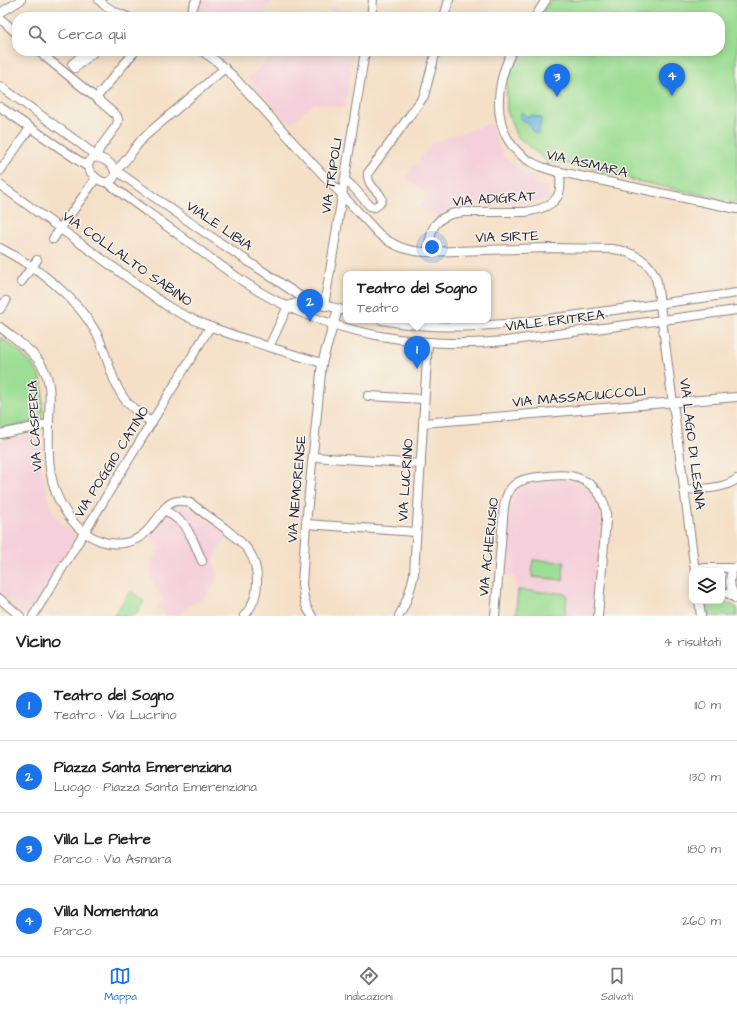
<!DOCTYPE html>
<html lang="it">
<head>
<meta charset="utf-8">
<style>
	:root { --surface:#fff; --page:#f6f6f6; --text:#222; --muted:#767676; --line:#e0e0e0; --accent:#1a73e8 }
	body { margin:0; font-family:"Architects Daughter",sans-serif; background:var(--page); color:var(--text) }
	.controls { position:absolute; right:12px; bottom:12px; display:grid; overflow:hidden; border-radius:8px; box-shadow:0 2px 10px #0003 }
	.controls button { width:36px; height:36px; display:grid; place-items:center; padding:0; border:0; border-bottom:1px solid var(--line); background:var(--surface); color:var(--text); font:20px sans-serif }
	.you { position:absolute; left:432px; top:247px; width:14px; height:14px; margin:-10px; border:3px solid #fff; border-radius:50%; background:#1a73e8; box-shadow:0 0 0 6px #1a73e833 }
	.badge { display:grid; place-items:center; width:26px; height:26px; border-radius:50%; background:var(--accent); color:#fff; font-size:13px; font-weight:700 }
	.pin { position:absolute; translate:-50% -33px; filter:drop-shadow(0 1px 2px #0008) }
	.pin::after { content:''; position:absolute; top:21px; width:14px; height:12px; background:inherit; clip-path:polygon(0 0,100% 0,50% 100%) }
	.popup { position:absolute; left:343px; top:271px; width:148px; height:52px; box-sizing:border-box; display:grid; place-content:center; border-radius:8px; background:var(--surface); filter:drop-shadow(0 1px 3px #0005); font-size:13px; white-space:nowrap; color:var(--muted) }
	.popup b { font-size:15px; color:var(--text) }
	.popup::after { content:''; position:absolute; left:50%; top:100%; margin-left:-8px; border:8px solid transparent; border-top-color:var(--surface) }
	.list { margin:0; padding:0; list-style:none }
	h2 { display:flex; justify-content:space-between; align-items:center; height:52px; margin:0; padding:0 16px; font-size:17px }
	h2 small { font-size:13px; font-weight:400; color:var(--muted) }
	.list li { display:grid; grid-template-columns:26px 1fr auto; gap:12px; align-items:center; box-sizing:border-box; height:72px; padding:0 16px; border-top:1px solid var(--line) }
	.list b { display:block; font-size:15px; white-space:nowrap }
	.list p { margin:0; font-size:13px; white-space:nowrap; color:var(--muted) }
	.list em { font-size:13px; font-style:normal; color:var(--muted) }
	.icon { flex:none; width:22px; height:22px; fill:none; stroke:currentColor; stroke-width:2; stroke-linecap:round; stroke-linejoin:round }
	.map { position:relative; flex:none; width:737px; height:616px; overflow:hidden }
	.search { position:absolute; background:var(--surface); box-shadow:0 2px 10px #0003; left:12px; right:12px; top:12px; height:44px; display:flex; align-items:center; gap:10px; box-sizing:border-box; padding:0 14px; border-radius:16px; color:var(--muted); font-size:15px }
	.sheet { height:340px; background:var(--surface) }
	nav { display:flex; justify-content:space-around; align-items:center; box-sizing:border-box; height:56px; border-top:1px solid var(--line); background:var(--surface); font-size:11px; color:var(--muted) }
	nav a { display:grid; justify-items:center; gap:2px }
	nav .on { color:var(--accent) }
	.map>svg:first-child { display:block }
</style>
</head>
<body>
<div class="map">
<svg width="737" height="616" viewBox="0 0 737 616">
	<rect width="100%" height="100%" fill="#f7f3e8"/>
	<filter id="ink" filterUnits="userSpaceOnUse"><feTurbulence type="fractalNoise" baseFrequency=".025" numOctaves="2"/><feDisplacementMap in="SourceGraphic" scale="8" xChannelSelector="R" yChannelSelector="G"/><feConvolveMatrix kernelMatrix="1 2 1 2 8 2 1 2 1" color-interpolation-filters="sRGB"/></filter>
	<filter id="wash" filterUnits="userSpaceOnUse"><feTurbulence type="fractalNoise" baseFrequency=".012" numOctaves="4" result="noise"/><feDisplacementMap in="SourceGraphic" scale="16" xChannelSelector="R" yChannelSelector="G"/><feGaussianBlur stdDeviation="0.9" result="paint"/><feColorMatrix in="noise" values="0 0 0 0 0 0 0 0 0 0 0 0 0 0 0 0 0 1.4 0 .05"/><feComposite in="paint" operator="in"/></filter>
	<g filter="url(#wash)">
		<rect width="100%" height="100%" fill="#f5e0c7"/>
		<g fill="#f5cfdb">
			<polygon points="202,0 271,0 264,17 203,17 202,16 203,13 197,10"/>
			<polygon points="330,7 359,12 358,17 328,17"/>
			<polygon points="277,51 302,51 314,55 315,51 353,51 345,108 314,103 290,124 248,78"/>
			<polygon points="491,123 503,155 526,175 534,177 533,184 549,187 547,200 535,203 462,205 452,207 442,213 437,217 418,207 429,195 406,177 432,143"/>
			<polygon points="41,433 42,450 41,469 54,517 76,536 34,606 29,613 25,614 22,613 0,592 0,441"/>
			<polygon points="558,480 572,481 581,484 589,489 598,502 601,511 599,556 593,616 514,616 516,578 504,577 510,514 514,495 521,487 532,483"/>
			<polygon points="175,506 186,507 192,510 228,535 218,550 213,562 217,572 217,581 206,596 183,610 177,616 168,616 157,607 163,599 159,595 151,579 150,564 161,547 149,536 164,518"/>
		</g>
		<g fill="#9dde94" stroke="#608068">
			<polygon points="551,0 737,0 737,203 714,197 636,181 596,168 547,161 532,149 516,135 507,111 506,82 512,54 514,51 720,51 720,17 539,17"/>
			<path d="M 0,337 C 17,349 41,367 43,389 C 43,399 42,410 43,421 L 0,428 Z"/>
			<polygon points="533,560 564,562 563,580 532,577"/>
			<polygon points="518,590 567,594 565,616 516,615"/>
			<polygon points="132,592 144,602 134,616 114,616 129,593"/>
			<polygon points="722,600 737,608 737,616 707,616 706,606 706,601 722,601"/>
		</g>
		<polygon fill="#6db8e6" stroke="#486d90" points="522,112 529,117 528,118 531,115 542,118 538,134 533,132 529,124 519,117"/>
	</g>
	<g filter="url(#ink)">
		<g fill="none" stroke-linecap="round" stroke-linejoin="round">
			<g stroke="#8c8181" stroke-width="10">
				<g id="minor">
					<path d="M 99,0 C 107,9 117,13 128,17"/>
					<polyline points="0,13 21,0"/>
					<polyline points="189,17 196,0"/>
					<polyline points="371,17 373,0"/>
					<polyline points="444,17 449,0"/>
					<polyline points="535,17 546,0"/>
					<polyline points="0,18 17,34"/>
					<path d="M 38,51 L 96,98 L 117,116 L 118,120 L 117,125 L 100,148 L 96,157 L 91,159 L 88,165 C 88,170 91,173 94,176 C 113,195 129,165 96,157"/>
					<polyline points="87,51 72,64 75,68 95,51"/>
					<path d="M 202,51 L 216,61 L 232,75 L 313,164 L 379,234 C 393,246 408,252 427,252 L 548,248 L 612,249 C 632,251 652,261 657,282 L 695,571"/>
					<path d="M 512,51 C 489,98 493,154 551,170 L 737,209"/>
					<polyline points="0,86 74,139 90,151 96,157"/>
					<polyline points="96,98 135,51"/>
					<polyline points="0,107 88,167"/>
					<polyline points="0,171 30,128"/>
					<polyline points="115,171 121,174 204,232 309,302"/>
					<path d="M 115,171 C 127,162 134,147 145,136 L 225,68"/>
					<path d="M 345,180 L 353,187 L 370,206 L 375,207 C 391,198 374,192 370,183 C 368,180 368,177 368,173 L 424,96 L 436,51"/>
					<path d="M 107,182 C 132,202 158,219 183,238 C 208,256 233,276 260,292 C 333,335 421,349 506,341 L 737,310"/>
					<path d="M 0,185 L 167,306 C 199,325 234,335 269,347"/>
					<polyline points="53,239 96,178"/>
					<path d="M 0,248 C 37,267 77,297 97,334 C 108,356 111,382 126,401 C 134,410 143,416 152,423"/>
					<path d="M 427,252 L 432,231 L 435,225 L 441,219 L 451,214 L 463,212 L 525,212 C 539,210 558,205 560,189 C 561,183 560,178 560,172"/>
					<polyline points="21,282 37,260"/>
					<polyline points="324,306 333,253 365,51"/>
					<polyline points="0,309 6,301"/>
					<path d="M 382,320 C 450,333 510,324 578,315 C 631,308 684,300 737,293"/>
					<path d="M 0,327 C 16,340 39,354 46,374 C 52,389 49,407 49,422 C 48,455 47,487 68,515 C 77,528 86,535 101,541 C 116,546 134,544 146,532 C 154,524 160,515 167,506 C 174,499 184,500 192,504 C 202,512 212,519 222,526 C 243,543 258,553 257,583 C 257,596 252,607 244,616"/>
					<path d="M 322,363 L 269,347 L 288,306 C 306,297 328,306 346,311"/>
					<polyline points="368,396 424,399"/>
					<polyline points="423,423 737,397"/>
					<polyline points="0,434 49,424"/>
					<polyline points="313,457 421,464"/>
					<path d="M 684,490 C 702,488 722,490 737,479"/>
					<polyline points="164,509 184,524 193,540 202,561"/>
					<polyline points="306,524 416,532"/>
					<polyline points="695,568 733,568 737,567"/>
					<path d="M 733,568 C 728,579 730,590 737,599"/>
					<polyline points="722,592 729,594 735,598"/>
					<polyline points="0,599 20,616"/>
					<polyline points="699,601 701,616"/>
					<polyline points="33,616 210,327"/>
					<polyline points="312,616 307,608 304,598 302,584 306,524 322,363 338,309"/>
					<path d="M 399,616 C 407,602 411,589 414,574 L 428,342"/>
					<path d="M 495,616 L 504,507 C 505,499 507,491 514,485 C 521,479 531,478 540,477 C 562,474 582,473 597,491 C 604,500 607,509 606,520 L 598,616"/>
				</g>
			</g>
			<use href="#minor" stroke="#fff" stroke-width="8"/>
		</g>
	</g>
	<g text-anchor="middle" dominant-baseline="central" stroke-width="3" stroke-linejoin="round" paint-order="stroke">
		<g font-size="14" fill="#22223b" stroke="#f7f3e8">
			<text transform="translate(587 164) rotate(13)">VIA ASMARA</text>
			<text transform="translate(332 176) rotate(-81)">VIA TRIPOLI</text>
			<text transform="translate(494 199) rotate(-4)">VIA ADIGRAT</text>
			<text transform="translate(219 226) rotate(34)">VIALE LIBIA</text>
			<text transform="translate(507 237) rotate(-2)">VIA SIRTE</text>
			<text transform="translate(127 259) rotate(35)">VIA COLLALTO SABINO</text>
			<text transform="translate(555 321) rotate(-7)">VIALE ERITREA</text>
			<text transform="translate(579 397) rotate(-5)">VIA MASSACIUCCOLI</text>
			<text transform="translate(35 426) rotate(-93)">VIA CASPERIA</text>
			<text transform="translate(692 444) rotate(83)">VIA LAGO DI LESINA</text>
			<text transform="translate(112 462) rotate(-58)">VIA POGGIO CATINO</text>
			<text transform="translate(406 480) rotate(-86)">VIA LUCRINO</text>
			<text transform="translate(297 489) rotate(-85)">VIA NEMORENSE</text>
			<text transform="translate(489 547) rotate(-84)">VIA ACHERUSIO</text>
		</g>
	</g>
</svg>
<div class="controls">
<button><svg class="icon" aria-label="layers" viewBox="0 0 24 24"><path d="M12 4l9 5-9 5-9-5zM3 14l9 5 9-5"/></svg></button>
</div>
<div class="you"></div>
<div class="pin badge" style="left:417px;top:369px">1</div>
<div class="popup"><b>Teatro del Sogno</b>Teatro</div>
<div class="pin badge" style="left:310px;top:322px">2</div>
<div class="pin badge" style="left:557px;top:97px">3</div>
<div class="pin badge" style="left:672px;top:96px">4</div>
<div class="search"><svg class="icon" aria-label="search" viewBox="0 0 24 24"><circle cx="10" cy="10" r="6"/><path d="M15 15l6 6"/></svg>Cerca qui</div>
</div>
<section class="sheet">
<h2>Vicino<small>4 risultati</small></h2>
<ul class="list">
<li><span class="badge">1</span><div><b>Teatro del Sogno</b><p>Teatro · Via Lucrino</p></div><em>110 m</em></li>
<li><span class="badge">2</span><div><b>Piazza Santa Emerenziana</b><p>Luogo · Piazza Santa Emerenziana</p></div><em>130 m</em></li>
<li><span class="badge">3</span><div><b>Villa Le Pietre</b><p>Parco · Via Asmara</p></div><em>180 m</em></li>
<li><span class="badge">4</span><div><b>Villa Nomentana</b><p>Parco</p></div><em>260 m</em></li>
</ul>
</section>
<nav>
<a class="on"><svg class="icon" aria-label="map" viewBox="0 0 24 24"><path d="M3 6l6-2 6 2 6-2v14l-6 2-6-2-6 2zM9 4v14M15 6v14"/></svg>Mappa</a>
<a><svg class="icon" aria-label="directions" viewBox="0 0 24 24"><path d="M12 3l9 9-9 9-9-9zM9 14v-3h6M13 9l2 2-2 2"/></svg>Indicazioni</a>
<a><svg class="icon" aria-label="saved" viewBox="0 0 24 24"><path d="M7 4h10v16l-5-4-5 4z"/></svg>Salvati</a>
</nav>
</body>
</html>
